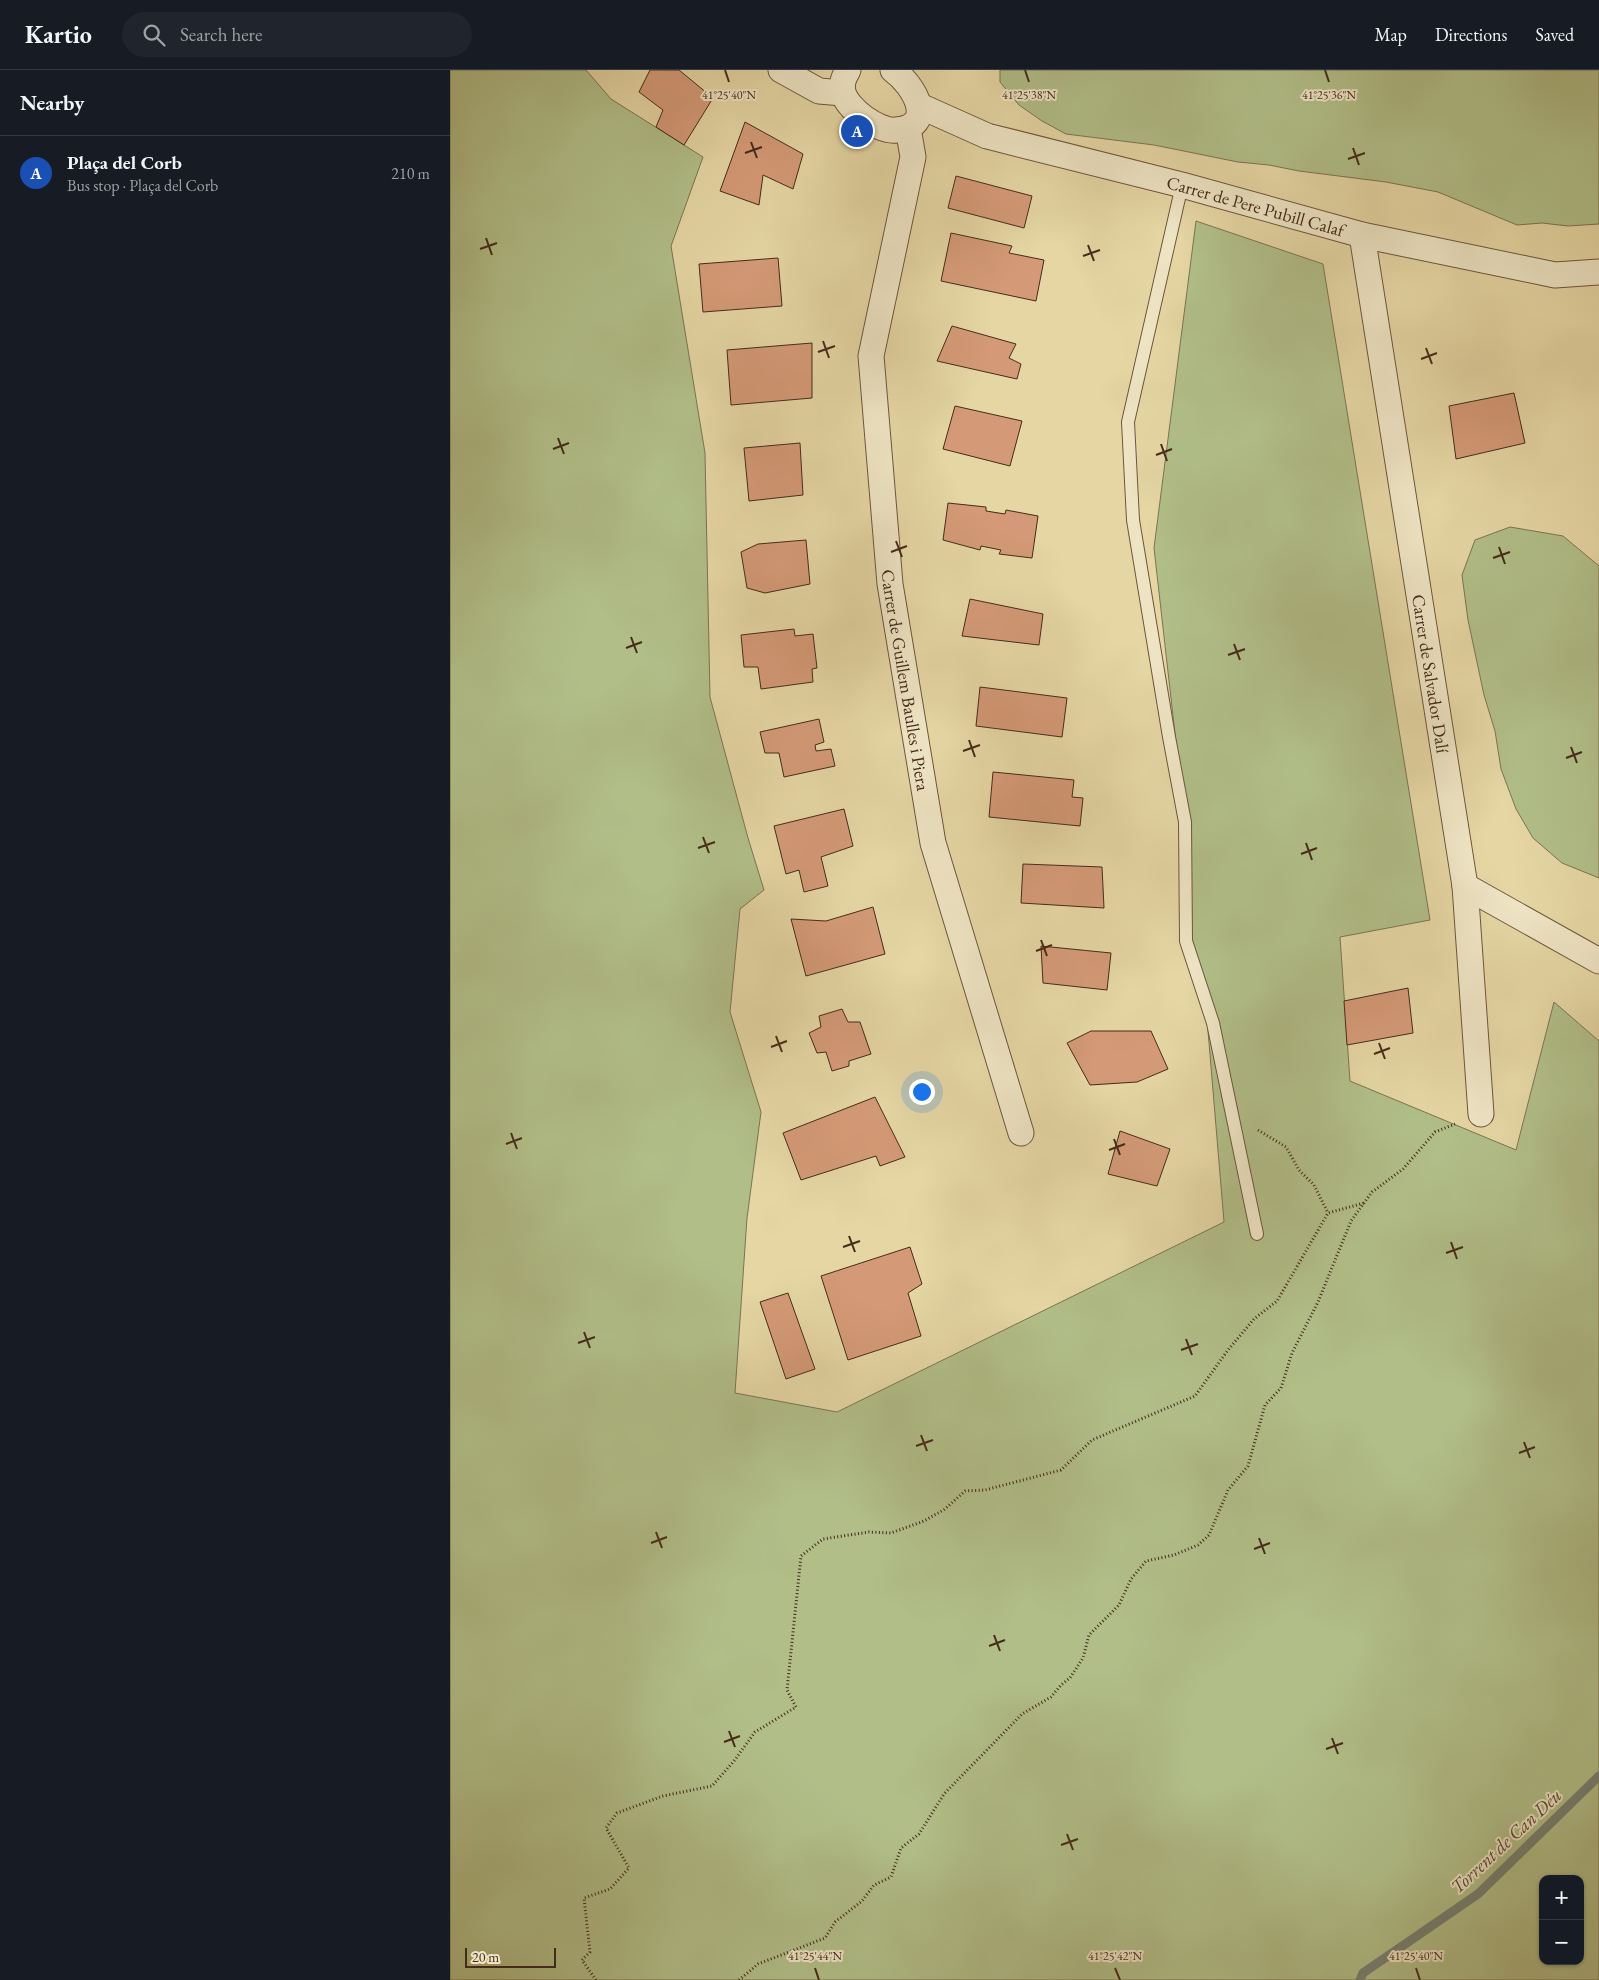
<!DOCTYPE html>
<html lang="en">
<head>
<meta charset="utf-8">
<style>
	:root { --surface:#171b24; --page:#20242c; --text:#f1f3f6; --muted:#9ea1a6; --line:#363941; --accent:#d93025 }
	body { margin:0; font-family:"EB Garamond",serif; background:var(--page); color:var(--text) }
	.controls { position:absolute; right:15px; bottom:15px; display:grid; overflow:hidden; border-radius:10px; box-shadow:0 1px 4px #0004 }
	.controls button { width:45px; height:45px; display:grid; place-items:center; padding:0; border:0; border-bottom:1px solid var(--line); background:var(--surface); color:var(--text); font:25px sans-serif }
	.scale { position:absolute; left:15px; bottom:12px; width:91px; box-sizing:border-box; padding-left:5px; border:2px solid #452b19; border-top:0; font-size:14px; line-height:18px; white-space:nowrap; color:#452b19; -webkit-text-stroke:4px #eee4c4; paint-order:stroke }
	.you { position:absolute; left:471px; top:1021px; width:18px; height:18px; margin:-12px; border:4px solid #fff; border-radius:50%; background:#1a73e8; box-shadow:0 0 0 8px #1a73e833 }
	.badge { display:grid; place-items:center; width:32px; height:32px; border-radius:50%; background:var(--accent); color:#fff; font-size:16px; font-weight:700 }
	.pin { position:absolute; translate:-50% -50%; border:2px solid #fff; box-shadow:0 1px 5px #0006 }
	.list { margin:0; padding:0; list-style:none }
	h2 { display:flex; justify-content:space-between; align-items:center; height:65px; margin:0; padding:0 20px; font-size:21px }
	h2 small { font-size:16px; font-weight:400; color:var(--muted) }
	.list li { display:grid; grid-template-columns:32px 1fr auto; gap:15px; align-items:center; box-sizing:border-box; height:75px; padding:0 20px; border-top:1px solid var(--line) }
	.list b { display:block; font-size:19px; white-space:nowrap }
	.list p { margin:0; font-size:16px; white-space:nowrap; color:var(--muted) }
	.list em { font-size:16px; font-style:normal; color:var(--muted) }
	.icon { flex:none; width:28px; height:28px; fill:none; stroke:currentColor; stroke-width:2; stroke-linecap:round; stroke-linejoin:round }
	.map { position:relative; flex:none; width:1149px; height:1910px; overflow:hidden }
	header { display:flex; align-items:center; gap:30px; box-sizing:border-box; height:70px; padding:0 25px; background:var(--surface); border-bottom:1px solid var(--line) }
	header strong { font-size:24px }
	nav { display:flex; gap:28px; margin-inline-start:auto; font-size:18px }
	.search { width:350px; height:45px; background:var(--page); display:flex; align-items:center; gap:12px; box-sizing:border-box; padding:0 18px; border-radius:28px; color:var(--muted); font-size:19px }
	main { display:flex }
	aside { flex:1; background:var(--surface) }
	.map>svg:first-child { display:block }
</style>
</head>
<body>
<header>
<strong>Kartio</strong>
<div class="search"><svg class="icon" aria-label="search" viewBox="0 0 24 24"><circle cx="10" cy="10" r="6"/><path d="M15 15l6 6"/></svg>Search here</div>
<nav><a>Map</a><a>Directions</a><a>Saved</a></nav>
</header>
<main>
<aside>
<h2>Nearby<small></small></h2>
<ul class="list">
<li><span class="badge" style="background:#1a4fb4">A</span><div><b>Plaça del Corb</b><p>Bus stop · Plaça del Corb</p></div><em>210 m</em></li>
</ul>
</aside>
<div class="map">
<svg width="1149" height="1910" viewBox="0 0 1149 1910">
	<rect width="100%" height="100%" fill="#e5d6a4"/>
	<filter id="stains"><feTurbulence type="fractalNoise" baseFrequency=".004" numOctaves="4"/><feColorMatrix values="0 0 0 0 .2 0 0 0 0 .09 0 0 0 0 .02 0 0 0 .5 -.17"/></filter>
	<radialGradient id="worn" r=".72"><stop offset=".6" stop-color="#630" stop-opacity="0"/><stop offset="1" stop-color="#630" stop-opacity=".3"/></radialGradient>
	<g fill="#b1be88" stroke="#7b7450" fill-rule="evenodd">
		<path d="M 0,0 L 136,0 L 161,29 L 253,87 L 221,176 L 255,383 L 260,627 L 298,768 L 314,820 L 290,839 L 280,942 L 311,1042 L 297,1148 L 285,1323 L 387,1342 L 774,1152 L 754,913 L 736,871 L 735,752 L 704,478 L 746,151 L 873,194 L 980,850 L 890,867 L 900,1011 L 1066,1080 L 1104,932 L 1149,971 L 1149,1910 L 0,1910 ZM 1093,1809 L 1130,1809 L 1130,1891 L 1093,1891 Z"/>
		<polygon points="550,0 1149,0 1149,154 1118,156 1092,153 1067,155 988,122 936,112 849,101 819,95 788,92 704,75 616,64 592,51 569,35 550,12"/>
		<polygon points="1060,457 1113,466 1149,496 1149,808 1112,793 1083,768 1066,739 1051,699 1045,661 1034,625 1018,550 1012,505 1025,470"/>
	</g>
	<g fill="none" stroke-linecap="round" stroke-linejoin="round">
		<polyline stroke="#768072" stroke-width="9" points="910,1910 913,1903 1028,1824 1149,1706"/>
	</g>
	<g fill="#d49a77" stroke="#452b19">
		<polygon points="200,0 229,0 263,28 234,75 206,57 213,40 189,22"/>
		<polygon points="295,52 353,84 343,119 313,105 309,135 270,121"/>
		<polygon points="506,106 582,126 574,158 498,138"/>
		<polygon points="501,163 562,176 559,183 594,190 586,231 491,211"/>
		<polygon points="328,188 332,236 253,242 249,194"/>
		<polygon points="502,256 566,274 559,288 571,294 567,309 487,291"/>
		<polygon points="362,273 362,328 281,335 277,280"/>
		<polygon points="1064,323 1075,373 1006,389 999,336"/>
		<polygon points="505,336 572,351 560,396 493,379"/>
		<polygon points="350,373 353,425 299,431 294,378"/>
		<polygon points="498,433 536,437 536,441 555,444 556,440 588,446 582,488 549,484 551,480 531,476 530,480 493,470"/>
		<polygon points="356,470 360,514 315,523 297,518 291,482 308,474"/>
		<polygon points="520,529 593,544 589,575 512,566"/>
		<polygon points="344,559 345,566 363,564 367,598 362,599 363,612 311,619 308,597 294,597 291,565"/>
		<polygon points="530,617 617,628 612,667 526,656"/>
		<polygon points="369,649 374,672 365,675 366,681 381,679 385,696 334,707 329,683 315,683 310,662"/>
		<polygon points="543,702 624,710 622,727 633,728 630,756 539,747"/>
		<polygon points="394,739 403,776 371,787 378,816 354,822 349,800 336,804 324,756"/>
		<polygon points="573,794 652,797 654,838 571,833"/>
		<polygon points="423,837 435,884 356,906 341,849 376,851"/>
		<polygon points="591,876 661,883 657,920 593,913"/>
		<polygon points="958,918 963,963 897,975 894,931"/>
		<polygon points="392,939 398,952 410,952 421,984 399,991 399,996 382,1001 376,982 367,983 359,963 371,957 369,946"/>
		<polygon points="641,961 701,961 718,999 687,1012 640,1015 617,973"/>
		<polygon points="425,1027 455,1087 430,1096 426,1086 351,1110 333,1063"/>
		<polygon points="670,1061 720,1079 707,1116 658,1104"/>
		<polygon points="460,1177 472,1214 458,1223 471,1266 398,1290 371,1206"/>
		<polygon points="338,1223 365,1299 336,1309 310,1232"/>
	</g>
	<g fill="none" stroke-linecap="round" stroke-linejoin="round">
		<g stroke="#6d563c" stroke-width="14">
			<polyline id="service" points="732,115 678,352 683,450 719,667 735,752 736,871 763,953 807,1164"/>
		</g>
		<g stroke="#6d563c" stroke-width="27">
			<g id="minor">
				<polyline points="331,0 369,21 393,23"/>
				<path d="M 398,0 C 394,7 391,13 393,22 C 397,39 429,62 446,60 C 488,56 464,15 443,0"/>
				<path id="s1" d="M 470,36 L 537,66 L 732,115 L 912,165 L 1105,205 L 1149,202"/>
				<path id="s2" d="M 458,58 L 463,87 L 421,286 L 440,514 L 483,773 L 571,1063"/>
				<path id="s3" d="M 912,165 L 1015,816 L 1031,1044"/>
				<polyline points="1015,816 1149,891"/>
			</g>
		</g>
		<g stroke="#452b19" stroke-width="3" stroke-dasharray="1 2.5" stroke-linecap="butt">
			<polyline points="808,1060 836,1077 849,1100 864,1115 878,1143"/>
			<polyline points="146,1910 132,1890 140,1882 134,1828 160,1819 179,1798 156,1758 167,1743 213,1726 262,1716 284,1691 305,1662 346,1637 337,1620 351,1486 373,1469 419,1462 441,1463 474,1451 495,1439 515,1421 535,1420 611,1400 642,1370 745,1326 778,1280 804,1249 827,1231 878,1143 914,1133"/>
			<polyline points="289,1910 308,1894 375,1868 385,1852 412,1831 424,1815 441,1807 451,1778 469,1764 494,1724 572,1644 601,1627 611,1615 620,1608 633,1588 639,1565 669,1535 681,1509 696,1491 724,1485 748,1475 759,1465 778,1420 798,1396 815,1335 831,1318 842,1283 868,1232 901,1151 922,1122 953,1099 985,1062 1005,1054"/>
		</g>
		<use href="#service" stroke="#eee4c4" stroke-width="12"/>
		<use href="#minor" stroke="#eee4c4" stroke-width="25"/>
	</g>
	<path fill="none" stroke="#452b19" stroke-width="2" d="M 275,0 L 279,12M 575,0 L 579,12M 875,0 L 879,12M 301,72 L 307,88M 903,78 L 909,95M 295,83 L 312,77M 898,89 L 915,83M 36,168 L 42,185M 638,175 L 644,191M 30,179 L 47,173M 633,186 L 650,180M 373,271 L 379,288M 976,278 L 982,294M 368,282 L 385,276M 971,289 L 987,283M 108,368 L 114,384M 711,374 L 717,391M 103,379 L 119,373M 706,385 L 722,379M 446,471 L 452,487M 1049,477 L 1055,494M 441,482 L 457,476M 1043,488 L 1060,482M 181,567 L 187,583M 784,574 L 790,590M 176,578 L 192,572M 778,585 L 795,579M 519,670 L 525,687M 1121,677 L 1127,693M 513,681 L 530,675M 1116,688 L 1132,682M 253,767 L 259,783M 856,773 L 862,790M 248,778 L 265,772M 851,784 L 867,778M 591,870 L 597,886M 586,881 L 602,875M 326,966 L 332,982M 929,973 L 935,989M 321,977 L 337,971M 924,984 L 940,978M 61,1063 L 67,1079M 664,1069 L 670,1085M 56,1074 L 72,1068M 659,1080 L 675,1074M 399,1166 L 405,1182M 1001,1172 L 1007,1189M 393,1177 L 410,1171M 996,1183 L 1013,1177M 134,1262 L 140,1278M 736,1269 L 742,1285M 128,1273 L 145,1267M 731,1280 L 748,1274M 471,1365 L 477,1381M 1074,1372 L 1080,1388M 466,1376 L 483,1370M 1069,1383 L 1085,1377M 206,1462 L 212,1478M 809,1468 L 815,1484M 201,1473 L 217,1467M 804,1479 L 820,1473M 544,1565 L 550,1581M 539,1576 L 555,1570M 279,1661 L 285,1677M 882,1668 L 888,1684M 274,1672 L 290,1666M 876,1679 L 893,1673M 617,1764 L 623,1780M 611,1775 L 628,1769M 365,1898 L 369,1910M 665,1898 L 670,1910M 966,1898 L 970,1910"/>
	<g text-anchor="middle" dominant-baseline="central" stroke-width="4" stroke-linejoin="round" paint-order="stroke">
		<g font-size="18" fill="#452b19" stroke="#eee4c4">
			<text stroke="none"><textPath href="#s1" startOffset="351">Carrer de Pere Pubill Calaf</textPath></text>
			<text stroke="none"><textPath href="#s3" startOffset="444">Carrer de Salvador Dalí</textPath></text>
			<text stroke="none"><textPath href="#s2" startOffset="559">Carrer de Guillem Baulles i Piera</textPath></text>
		</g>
		<g font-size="19" font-style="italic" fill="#554737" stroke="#eee4c4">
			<text transform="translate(1056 1771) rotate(-43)">Torrent de Can Déu</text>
		</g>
	</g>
	<g font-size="12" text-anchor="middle" fill="#452b19" stroke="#eee4c4" stroke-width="4" stroke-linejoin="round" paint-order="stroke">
		<text x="279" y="29">41°25'40"N</text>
		<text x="579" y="29">41°25'38"N</text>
		<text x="879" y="29">41°25'36"N</text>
		<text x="365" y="1890">41°25'44"N</text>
		<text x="665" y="1890">41°25'42"N</text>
		<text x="966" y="1890">41°25'40"N</text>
	</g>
	<rect width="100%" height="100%" filter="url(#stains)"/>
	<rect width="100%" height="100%" fill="url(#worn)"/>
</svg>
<div class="controls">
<button>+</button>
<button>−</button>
</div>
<div class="scale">20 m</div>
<div class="you"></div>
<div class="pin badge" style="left:407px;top:61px;background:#1a4fb4">A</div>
</div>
</main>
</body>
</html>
